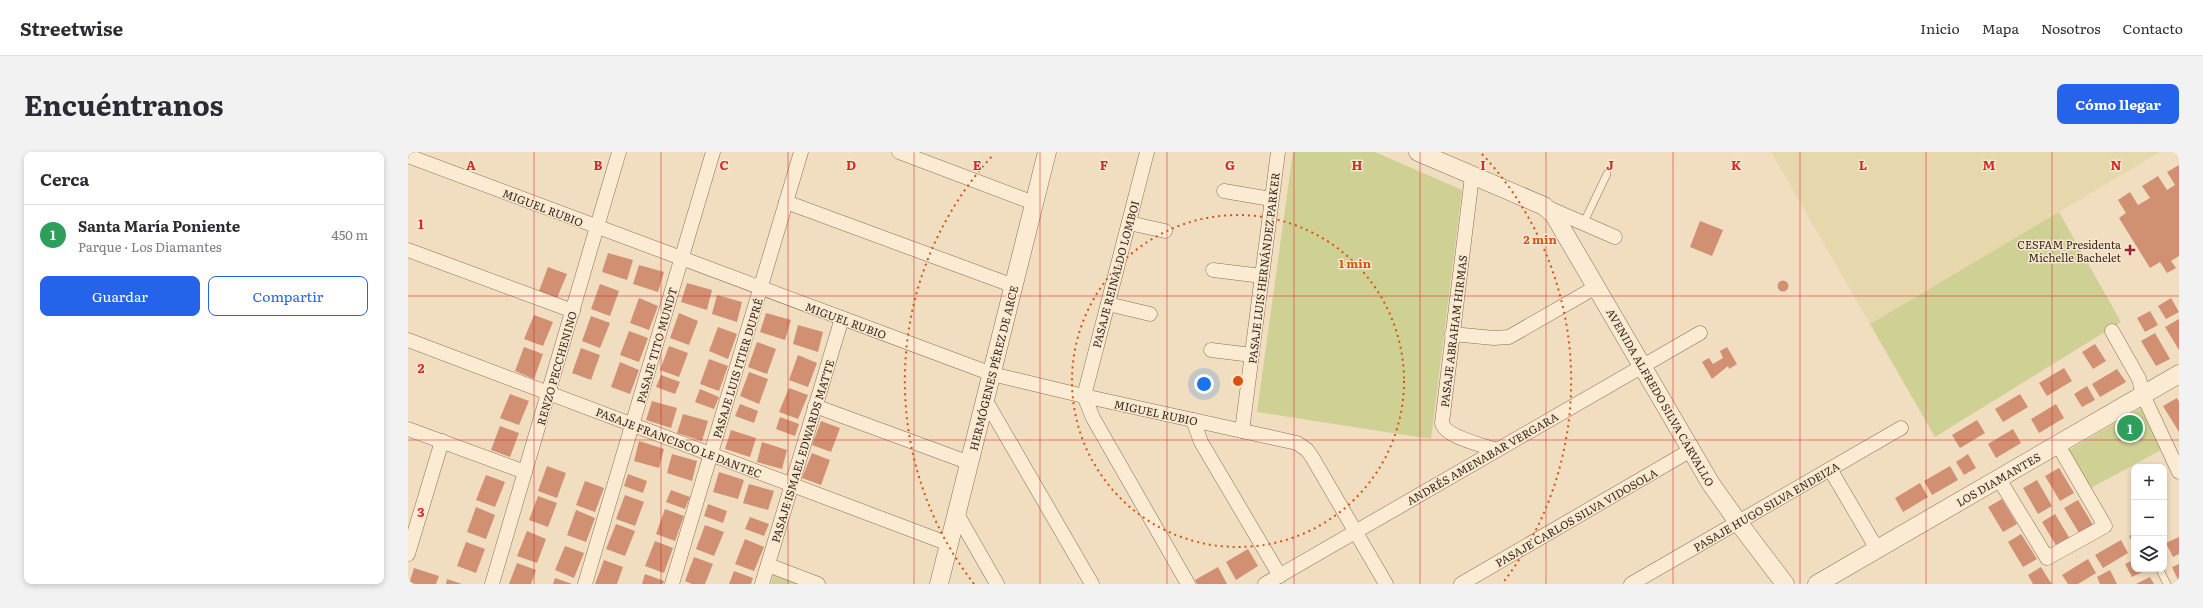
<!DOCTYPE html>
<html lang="es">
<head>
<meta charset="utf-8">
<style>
	:root { --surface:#fff; --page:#f2f2f3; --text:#2b2b33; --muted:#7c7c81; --line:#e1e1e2; --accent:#2563eb }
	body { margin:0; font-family:Literata,serif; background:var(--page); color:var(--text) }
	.controls { position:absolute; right:12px; bottom:12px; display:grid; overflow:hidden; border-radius:8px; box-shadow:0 2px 6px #0003 }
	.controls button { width:36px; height:36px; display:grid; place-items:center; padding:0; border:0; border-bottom:1px solid var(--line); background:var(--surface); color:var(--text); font:20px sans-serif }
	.you { position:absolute; left:796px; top:232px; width:14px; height:14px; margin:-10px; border:3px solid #fff; border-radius:50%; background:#1a73e8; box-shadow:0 0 0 6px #1a73e833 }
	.badge { display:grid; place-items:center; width:26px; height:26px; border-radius:50%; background:var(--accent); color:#fff; font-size:13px; font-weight:700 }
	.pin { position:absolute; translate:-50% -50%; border:2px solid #fff; box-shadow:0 1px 4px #0006 }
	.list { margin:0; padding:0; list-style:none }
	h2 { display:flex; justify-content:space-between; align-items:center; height:52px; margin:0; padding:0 16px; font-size:17px }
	h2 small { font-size:13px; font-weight:400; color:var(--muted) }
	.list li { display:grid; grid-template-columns:26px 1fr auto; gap:12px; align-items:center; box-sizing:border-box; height:60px; padding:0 16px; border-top:1px solid var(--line) }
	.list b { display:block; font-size:15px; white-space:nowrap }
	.list p { margin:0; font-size:13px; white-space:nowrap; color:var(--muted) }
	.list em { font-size:13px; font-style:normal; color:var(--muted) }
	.actions { display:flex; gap:8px; padding:12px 16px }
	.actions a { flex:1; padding:9px 0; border:1px solid var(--accent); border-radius:8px; text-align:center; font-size:14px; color:var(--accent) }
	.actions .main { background:var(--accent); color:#fff }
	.icon { flex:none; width:22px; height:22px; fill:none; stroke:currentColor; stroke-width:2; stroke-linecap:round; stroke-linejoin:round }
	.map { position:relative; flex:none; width:1771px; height:432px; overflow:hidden; border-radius:8px }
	header { display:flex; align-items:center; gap:24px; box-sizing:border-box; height:56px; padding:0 20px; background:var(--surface); border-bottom:1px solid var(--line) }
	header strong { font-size:19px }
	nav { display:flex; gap:22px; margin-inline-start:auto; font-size:14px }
	.intro { display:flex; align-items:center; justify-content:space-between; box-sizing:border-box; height:96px; padding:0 24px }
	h1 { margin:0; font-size:28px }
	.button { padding:10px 18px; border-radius:8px; background:var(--accent); color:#fff; font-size:14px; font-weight:700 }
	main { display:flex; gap:24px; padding:0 24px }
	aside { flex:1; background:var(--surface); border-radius:8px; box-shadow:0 2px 6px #0003 }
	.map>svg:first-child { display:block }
</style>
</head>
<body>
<header>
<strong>Streetwise</strong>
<nav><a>Inicio</a><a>Mapa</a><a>Nosotros</a><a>Contacto</a></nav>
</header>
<div class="intro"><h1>Encuéntranos</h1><a class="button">Cómo llegar</a></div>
<main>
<aside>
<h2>Cerca<small></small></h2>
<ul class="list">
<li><span class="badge" style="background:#2e9e5b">1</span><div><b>Santa María Poniente</b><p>Parque · Los Diamantes</p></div><em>450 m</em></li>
</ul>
<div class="actions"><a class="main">Guardar</a><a>Compartir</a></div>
</aside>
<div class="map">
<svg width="1771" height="432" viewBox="0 0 1771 432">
	<rect width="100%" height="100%" fill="#f1ddc0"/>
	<polygon fill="#e7d7ac" points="1363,0 1752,0 1462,172"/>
	<g fill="#cfd093">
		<polygon points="885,0 967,0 1054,38 1023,287 849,260"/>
		<polygon points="1651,60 1713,170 1527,285 1462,172"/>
		<polygon points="1735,255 1755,297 1681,337 1659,299"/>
		<polygon points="366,421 398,432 363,432"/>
	</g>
	<g fill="#d29073">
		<polygon points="1771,13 1771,104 1763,109 1768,116 1759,121 1752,110 1742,116 1711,66 1718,61 1710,48 1722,40 1730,53 1742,46 1734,34 1750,24 1759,38 1767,33 1759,20"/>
		<polygon points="1292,69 1315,78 1304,104 1282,95"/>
		<polygon points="200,101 225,108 219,128 194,120"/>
		<polygon points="231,113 256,120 250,140 225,132"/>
		<polygon points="140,115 159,122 149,146 131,139"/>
		<circle cx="1375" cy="134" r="5.5"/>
		<polygon points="279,131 304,138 299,158 273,150"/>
		<polygon points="192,132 211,139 202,164 183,157"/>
		<polygon points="309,143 334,150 329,170 304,162"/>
		<polygon points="231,146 250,154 241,178 222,171"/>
		<polygon points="1763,146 1771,160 1758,167 1750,154"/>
		<polygon points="1742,159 1750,173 1737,180 1729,166"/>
		<polygon points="271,161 290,169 281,193 262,186"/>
		<polygon points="358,161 383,168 377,188 352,180"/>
		<polygon points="126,163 145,170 135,194 116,187"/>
		<polygon points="183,164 202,171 192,196 174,189"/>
		<polygon points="1771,167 1771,198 1757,175"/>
		<polygon points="390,173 415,180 410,200 385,192"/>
		<polygon points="310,175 329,182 320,207 301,199"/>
		<polygon points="221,179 240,186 231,210 212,203"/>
		<polygon points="1747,181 1762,207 1748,214 1733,189"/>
		<polygon points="349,190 368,197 359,222 340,215"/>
		<polygon points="1687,192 1698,209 1685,217 1674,200"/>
		<polygon points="261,194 280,201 271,225 252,218"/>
		<polygon points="116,195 135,202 126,227 107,219"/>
		<polygon points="1319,195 1329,212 1321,217 1320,214 1304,227 1294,210 1301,206 1305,212 1315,206 1312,199"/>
		<polygon points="173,196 192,203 183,228 164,221"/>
		<polygon points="390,203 409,211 400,235 381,228"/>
		<polygon points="301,207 320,214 311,239 292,232"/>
		<polygon points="212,210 231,218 222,242 203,235"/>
		<polygon points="1656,216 1664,229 1639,244 1631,231"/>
		<polygon points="1709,217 1718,230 1692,245 1684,232"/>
		<polygon points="341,220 360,227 351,252 332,244"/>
		<polygon points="253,223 272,230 267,242 248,235"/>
		<polygon points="1679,234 1687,248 1674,255 1666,242"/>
		<polygon points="381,236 400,243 390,267 371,260"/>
		<polygon points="292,237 311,245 306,257 287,250"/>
		<polygon points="102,242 121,249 111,273 92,266"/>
		<polygon points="1612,242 1620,255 1595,270 1587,257"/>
		<polygon points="1769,246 1771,250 1771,280 1755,254"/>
		<polygon points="244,249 269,256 263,276 238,268"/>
		<polygon points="332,252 350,259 346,271 327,264"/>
		<polygon points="1648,252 1656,266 1631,281 1623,267"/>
		<polygon points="275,262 300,269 294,289 269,281"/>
		<polygon points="372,265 391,272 387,284 368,277"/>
		<polygon points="1569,268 1577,281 1552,296 1544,283"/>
		<polygon points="413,269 432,276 423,300 404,293"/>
		<polygon points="92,274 111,281 102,305 83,298"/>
		<polygon points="1605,277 1613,291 1588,306 1580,292"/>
		<polygon points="323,278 348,286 342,305 317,297"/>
		<polygon points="231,289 256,297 251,316 226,309"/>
		<polygon points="354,290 379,298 374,317 349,310"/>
		<polygon points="404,301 422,308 413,333 394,326"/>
		<polygon points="264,302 289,309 284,329 259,321"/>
		<polygon points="1560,302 1568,316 1556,323 1548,310"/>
		<polygon points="139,314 158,321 149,346 130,339"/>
		<polygon points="1542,314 1550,328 1524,343 1516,329"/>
		<polygon points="1651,316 1666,341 1652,349 1637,324"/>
		<polygon points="311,320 336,328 330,347 305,340"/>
		<polygon points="220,322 239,329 235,341 216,334"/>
		<polygon points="78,323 97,330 87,355 68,348"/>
		<polygon points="1629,328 1644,354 1630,362 1615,336"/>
		<polygon points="177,329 196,336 187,360 168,353"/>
		<polygon points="1512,331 1520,345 1495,360 1487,346"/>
		<polygon points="341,332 366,339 360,358 335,351"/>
		<polygon points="263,338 282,345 277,357 258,350"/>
		<polygon points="217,343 236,350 227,374 208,367"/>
		<polygon points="130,344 149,351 140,375 121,368"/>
		<polygon points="1594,347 1609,372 1595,380 1580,355"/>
		<polygon points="1670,348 1685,373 1671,381 1656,356"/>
		<polygon points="300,352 319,359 315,371 296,364"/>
		<polygon points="68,355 87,363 78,387 59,380"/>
		<polygon points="257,357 276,364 267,389 248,382"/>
		<polygon points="168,358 187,366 178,390 159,383"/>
		<polygon points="1647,362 1662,387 1649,395 1634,370"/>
		<polygon points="342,365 361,372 356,384 337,377"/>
		<polygon points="208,372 227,379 217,404 198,397"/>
		<polygon points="297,373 316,380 306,404 288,397"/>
		<polygon points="119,379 138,387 129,411 109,404"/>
		<polygon points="1726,381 1726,393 1721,384"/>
		<polygon points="1613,382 1629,407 1615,415 1600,390"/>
		<polygon points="1771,385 1771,402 1765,405 1758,391"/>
		<polygon points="337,387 356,395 346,419 327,412"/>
		<polygon points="1713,388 1720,401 1695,416 1687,403"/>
		<polygon points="247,389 265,396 256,421 237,414"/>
		<polygon points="58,390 77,397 68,421 49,414"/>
		<polygon points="157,394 176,401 166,426 147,418"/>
		<polygon points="840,397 850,414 828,428 818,410"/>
		<polygon points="286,405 305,412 297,432 284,432 277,429"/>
		<polygon points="1680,407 1688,421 1670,432 1660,432 1654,423"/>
		<polygon points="196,408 215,415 209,432 187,432"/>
		<polygon points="1726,408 1726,417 1738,418 1724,425 1717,412"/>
		<polygon points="109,411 128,418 123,432 101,432"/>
		<polygon points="1771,412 1771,430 1764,415"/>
		<polygon points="810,415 819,432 789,432 787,428"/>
		<polygon points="1633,415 1641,428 1644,432 1625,432 1620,423"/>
		<polygon points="6,416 31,424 28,432 1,432"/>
		<polygon points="1702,418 1709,432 1692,432 1689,425"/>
		<polygon points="326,419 345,426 343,432 321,432"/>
		<polygon points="237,422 256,429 255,432 234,432"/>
		<polygon points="1742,425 1746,432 1728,432"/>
		<polygon points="147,426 164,432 145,432"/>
		<polygon points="39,427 54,432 38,432"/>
	</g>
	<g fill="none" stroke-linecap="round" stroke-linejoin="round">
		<g stroke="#8b6d56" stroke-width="8">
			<g id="service">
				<polyline points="1176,70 1199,22"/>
				<polyline points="1752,418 1759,432"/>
			</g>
		</g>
		<g stroke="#8b6d56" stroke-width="15">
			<g id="minor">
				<polyline points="491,0 626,51"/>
				<polyline points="739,0 676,244 685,266 780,432"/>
				<polyline points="0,4 584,222 676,244 889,291 899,298 904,305 978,432"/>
				<path d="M 1064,24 L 1034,271 C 1037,285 1075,293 1089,298"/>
				<polyline points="816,39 863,47"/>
				<polyline points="378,50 606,134"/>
				<polyline points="1138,55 1207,85"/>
				<polyline points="721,71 757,79"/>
				<polyline points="0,98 165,159"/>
				<polyline points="805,118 854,124"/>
				<polyline points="700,152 742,162"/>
				<polyline points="1704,179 1731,227 1735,243 1771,320"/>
				<polyline points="1044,182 1086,186 1101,185 1188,135"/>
				<polyline points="0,188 541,392"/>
				<polyline points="803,198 844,203"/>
				<polyline points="578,249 684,432"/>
				<polyline points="407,254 562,311"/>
				<polyline points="785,268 793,290 872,424"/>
				<polyline points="0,277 117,320"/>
				<polyline points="834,279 870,0"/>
				<polyline points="1422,317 1469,397"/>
				<polyline points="1591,327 1639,406 1697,374 1650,293"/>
				<polyline points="549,362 589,432"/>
				<polyline points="0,402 34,289"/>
				<polyline points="360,413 410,432"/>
				<polyline points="84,432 211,0"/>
				<polyline points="177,432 305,0"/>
				<polyline points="264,432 393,0"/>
				<polyline points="354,432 434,166"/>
				<polyline points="857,432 1292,181"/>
				<polyline points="1053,432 1283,298"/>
				<polyline points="1223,432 1493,276"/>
			</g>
		</g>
		<g stroke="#8b6d56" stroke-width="19">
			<g id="tertiary">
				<polyline points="1010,0 1136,54 1146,63 1303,332 1330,370 1377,432"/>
				<polyline points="531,432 639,0"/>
				<polyline points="1409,432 1771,222"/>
			</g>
		</g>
		<use href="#service" stroke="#fbebd3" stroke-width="7"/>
		<use href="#minor" stroke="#fbebd3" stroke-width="14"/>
		<use href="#tertiary" stroke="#fbebd3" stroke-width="18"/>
	</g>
	<path fill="none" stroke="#d62828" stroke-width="1" stroke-opacity="0.55" d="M 126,0 L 126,432M 253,0 L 253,432M 380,0 L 380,432M 506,0 L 506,432M 632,0 L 632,432M 759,0 L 759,432M 886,0 L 886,432M 1012,0 L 1012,432M 1138,0 L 1138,432M 1265,0 L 1265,432M 1392,0 L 1392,432M 1518,0 L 1518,432M 1644,0 L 1644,432M 0,144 L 1771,144M 0,288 L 1771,288"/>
	<g fill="none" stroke="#d6540e" stroke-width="2" stroke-dasharray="2 4">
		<circle cx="830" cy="229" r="166"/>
		<path d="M566 432A333 333 0 0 1 586 2M1074 2A333 333 0 0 1 1094 432"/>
	</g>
	<path fill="#9e2230" stroke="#f8e8d0" stroke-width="1.5" d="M1720 92h4v4h4v4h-4v4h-4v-4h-4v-4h4z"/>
	<g text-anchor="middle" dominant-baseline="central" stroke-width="3" stroke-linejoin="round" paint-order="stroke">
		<g font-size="11" fill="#39271c" stroke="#f8e8d0">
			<text transform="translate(135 55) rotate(21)">MIGUEL RUBIO</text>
			<text transform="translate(855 116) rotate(-83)">PASAJE LUIS HERNÁNDEZ PARKER</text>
			<text transform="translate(707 122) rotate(-75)">PASAJE REINALDO LOMBOI</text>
			<text transform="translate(438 168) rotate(20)">MIGUEL RUBIO</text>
			<text transform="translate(1045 179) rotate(-83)">PASAJE ABRAHAM HIRMAS</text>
			<text transform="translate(248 193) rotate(-74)">PASAJE TITO MUNDT</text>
			<text transform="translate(148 216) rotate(-74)">RENZO PECCHENINO</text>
			<text transform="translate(329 216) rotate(-73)">PASAJE LUIS ITIER DUPRÉ</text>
			<text transform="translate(585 216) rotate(-76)">HERMÓGENES PÉREZ DE ARCE</text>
			<text transform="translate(1253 245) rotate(60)">AVENIDA ALFREDO SILVA CARVALLO</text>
			<text transform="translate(748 260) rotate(12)">MIGUEL RUBIO</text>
			<text transform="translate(271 290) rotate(21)">PASAJE FRANCISCO LE DANTEC</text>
			<text transform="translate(394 299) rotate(-73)">PASAJE ISMAEL EDWARDS MATTE</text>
			<text transform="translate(1074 306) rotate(-30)">ANDRÉS AMENABAR VERGARA</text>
			<text transform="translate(1590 327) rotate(-30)">LOS DIAMANTES</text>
			<text transform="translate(1358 354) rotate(-30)">PASAJE HUGO SILVA ENDEIZA</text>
			<text transform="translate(1168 365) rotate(-30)">PASAJE CARLOS SILVA VIDOSOLA</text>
		</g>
		<g font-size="11" fill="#39271c" stroke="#f8e8d0" text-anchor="end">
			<text x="1713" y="92">CESFAM Presidenta<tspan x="1713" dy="13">Michelle Bachelet</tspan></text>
		</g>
	</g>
	<g font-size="13" text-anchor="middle" font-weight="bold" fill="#d62828" stroke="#f8e8d0" stroke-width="3" stroke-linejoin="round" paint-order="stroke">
		<text x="63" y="18">A</text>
		<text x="190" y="18">B</text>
		<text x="316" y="18">C</text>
		<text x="443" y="18">D</text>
		<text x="569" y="18">E</text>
		<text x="696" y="18">F</text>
		<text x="822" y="18">G</text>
		<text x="949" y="18">H</text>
		<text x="1075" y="18">I</text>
		<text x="1202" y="18">J</text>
		<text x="1328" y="18">K</text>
		<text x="1455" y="18">L</text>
		<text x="1581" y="18">M</text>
		<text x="1708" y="18">N</text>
		<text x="13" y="77">1</text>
		<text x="13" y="221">2</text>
		<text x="13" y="365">3</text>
	</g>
	<circle cx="830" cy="229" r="6" fill="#d6540e" stroke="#f8e8d0" stroke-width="2"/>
	<g font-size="12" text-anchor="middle" font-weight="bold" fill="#d6540e" stroke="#f8e8d0" stroke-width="3" stroke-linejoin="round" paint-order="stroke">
		<text x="1132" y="92">2 min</text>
		<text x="947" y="116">1 min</text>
	</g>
</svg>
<div class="controls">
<button>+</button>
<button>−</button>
<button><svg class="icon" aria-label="layers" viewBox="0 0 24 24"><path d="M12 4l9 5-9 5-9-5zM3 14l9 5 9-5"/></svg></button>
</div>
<div class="you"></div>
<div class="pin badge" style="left:1722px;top:276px;background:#2e9e5b">1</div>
</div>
</main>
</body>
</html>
